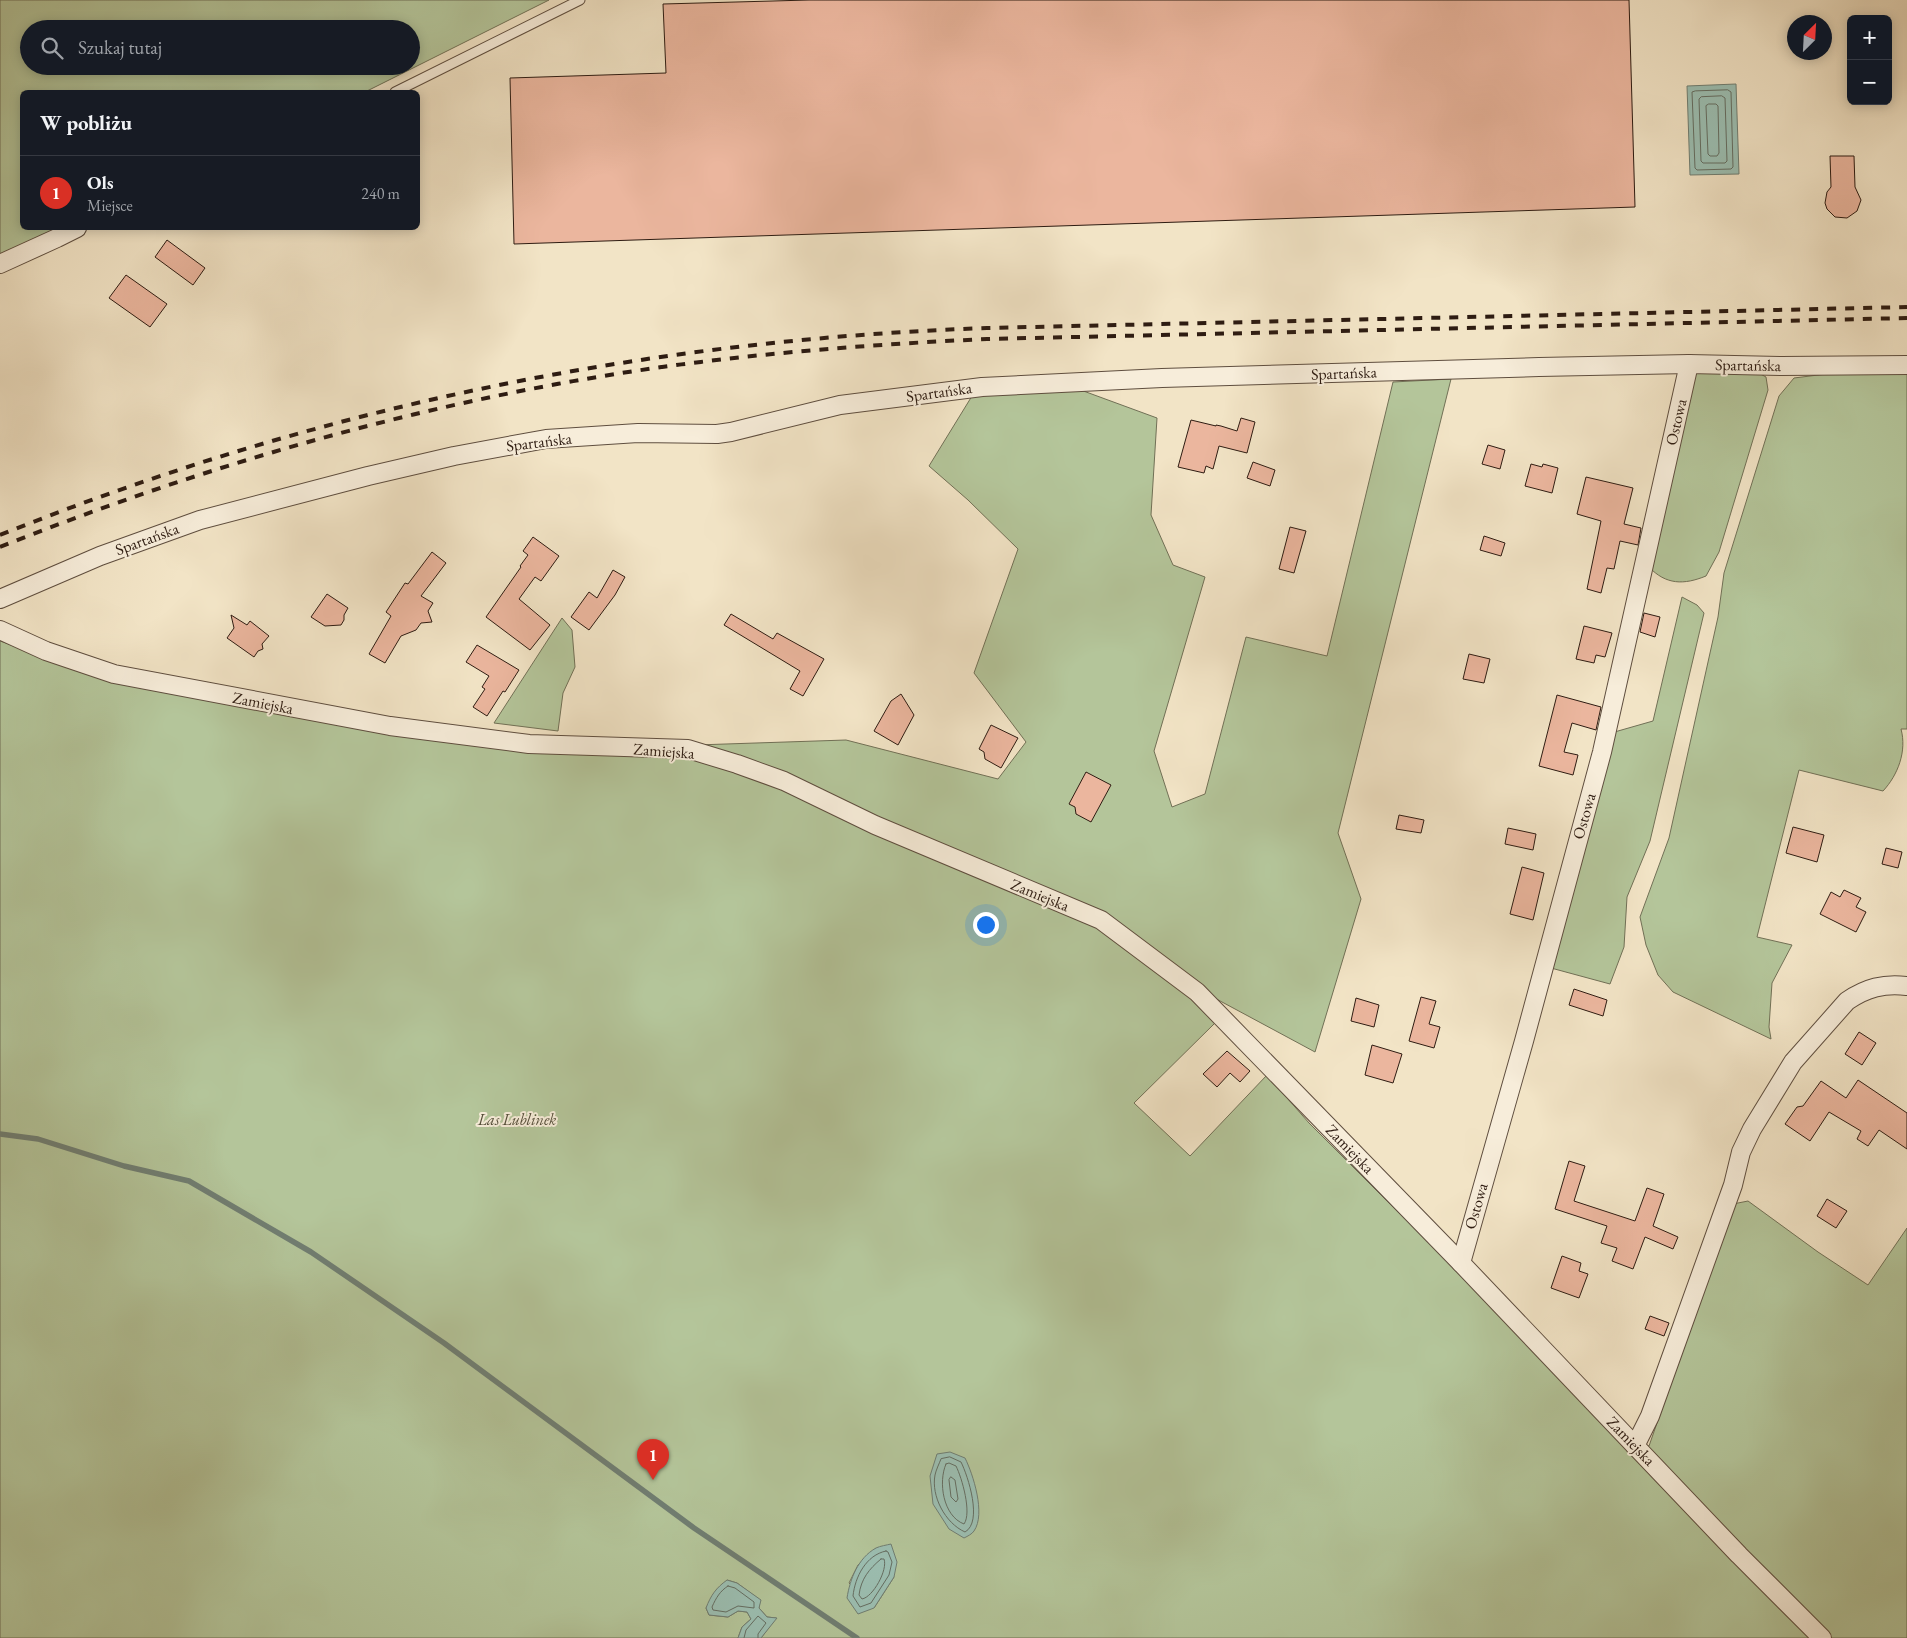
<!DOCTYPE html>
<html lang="pl">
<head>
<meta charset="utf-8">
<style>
	:root { --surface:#171b24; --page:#242831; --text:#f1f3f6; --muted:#9ea1a6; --line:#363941; --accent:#d93025 }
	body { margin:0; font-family:"EB Garamond",serif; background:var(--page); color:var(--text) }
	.controls { position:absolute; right:15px; top:15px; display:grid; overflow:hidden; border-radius:8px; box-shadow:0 2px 12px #0003 }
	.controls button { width:45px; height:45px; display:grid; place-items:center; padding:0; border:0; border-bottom:1px solid var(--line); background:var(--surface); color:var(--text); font:25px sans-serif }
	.compass { position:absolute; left:1787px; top:15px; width:45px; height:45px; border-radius:50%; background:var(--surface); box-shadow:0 2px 12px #0003; rotate:24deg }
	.you { position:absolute; left:985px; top:924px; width:18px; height:18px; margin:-12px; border:4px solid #fff; border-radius:50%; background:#1a73e8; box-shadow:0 0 0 8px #1a73e833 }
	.badge { display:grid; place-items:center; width:32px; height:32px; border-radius:50%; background:var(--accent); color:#fff; font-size:16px; font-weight:700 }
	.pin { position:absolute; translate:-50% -41px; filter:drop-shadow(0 1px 2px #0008) }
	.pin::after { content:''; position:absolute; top:26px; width:18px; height:15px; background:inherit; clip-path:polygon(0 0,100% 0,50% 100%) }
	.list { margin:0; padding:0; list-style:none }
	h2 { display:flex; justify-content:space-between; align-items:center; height:65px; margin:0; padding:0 20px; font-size:21px }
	h2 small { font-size:16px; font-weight:400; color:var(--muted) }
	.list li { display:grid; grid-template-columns:32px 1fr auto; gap:15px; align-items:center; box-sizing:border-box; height:75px; padding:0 20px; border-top:1px solid var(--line) }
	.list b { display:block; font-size:19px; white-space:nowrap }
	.list p { margin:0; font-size:16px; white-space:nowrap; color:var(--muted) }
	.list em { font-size:16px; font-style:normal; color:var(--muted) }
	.icon { flex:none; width:28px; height:28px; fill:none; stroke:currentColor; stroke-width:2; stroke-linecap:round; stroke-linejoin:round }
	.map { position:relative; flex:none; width:1907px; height:1638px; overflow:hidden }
	.search { position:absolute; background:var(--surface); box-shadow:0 2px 12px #0003; left:20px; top:20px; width:400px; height:55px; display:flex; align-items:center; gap:12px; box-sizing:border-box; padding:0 18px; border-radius:28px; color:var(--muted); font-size:19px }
	.panel { position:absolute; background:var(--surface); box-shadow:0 2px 12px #0003; left:20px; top:90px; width:400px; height:140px; border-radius:8px }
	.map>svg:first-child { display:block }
</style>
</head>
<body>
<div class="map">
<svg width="1907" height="1638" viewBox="0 0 1907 1638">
	<rect width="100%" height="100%" fill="#f2e4c6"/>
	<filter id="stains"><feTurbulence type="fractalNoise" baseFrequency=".004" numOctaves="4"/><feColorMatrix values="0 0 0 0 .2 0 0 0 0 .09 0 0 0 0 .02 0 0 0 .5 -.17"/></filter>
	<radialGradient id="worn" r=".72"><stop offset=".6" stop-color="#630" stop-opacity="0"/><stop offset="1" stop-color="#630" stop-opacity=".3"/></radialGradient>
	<g fill="#b4c59a" stroke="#717056" fill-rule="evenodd">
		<path d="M 0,0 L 549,0 L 365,92 L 22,92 L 22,228 L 79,228 L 0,257 ZM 29,29 L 411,29 L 411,66 L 29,66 Z"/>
		<path d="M 1697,371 L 1755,371 L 1766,377 L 1768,390 L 1719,552 L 1706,576 C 1684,585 1666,585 1649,567 L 1692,382 Z"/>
		<path d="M 1907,372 L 1907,729 L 1901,729 C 1907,751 1898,775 1883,791 L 1799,770 L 1757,937 L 1792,945 L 1772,983 L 1769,1027 L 1771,1039 L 1673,992 L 1658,975 L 1646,945 L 1640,917 L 1669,838 L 1718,617 L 1724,573 L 1779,396 L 1794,378 L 1826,374 Z"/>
		<polygon points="1451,379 1338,833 1361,899 1315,1052 1209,995 1104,915 696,745 846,740 998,779 1026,742 974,673 1018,549 968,500 929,466 972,396 1078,389 1157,418 1151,515 1173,565 1205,577 1154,751 1172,807 1205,794 1246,637 1327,656 1393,382"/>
		<polygon points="1682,597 1697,605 1704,613 1650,841 1627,897 1624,947 1610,984 1551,968 1611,733 1653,721"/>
		<polygon points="562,618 572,630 575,667 563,693 558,731 494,723"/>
		<path d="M 0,641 L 116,681 L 529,751 L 688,755 L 781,784 L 1096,925 L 1192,999 L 1215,1023 L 1134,1103 L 1190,1156 L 1267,1075 L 1309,1123 L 1454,1268 L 1624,1443 L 1649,1446 L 1733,1204 L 1748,1201 L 1818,1252 L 1868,1285 L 1907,1228 L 1907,1638 L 761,1638 L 776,1618 L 767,1617 L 759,1608 L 760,1600 L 737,1583 L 727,1580 L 706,1608 L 709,1615 L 728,1617 L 738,1611 L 747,1612 L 751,1619 L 742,1627 L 738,1638 L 0,1638 ZM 876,1548 L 894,1577 L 874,1608 L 849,1583 L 858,1565 Z"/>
	</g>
	<g fill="#9cbfb2" stroke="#707e72">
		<polygon points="1736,84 1739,174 1690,175 1687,86"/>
		<path d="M 950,1452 L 965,1458 C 973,1474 986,1514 974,1531 C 972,1534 968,1536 964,1538 L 949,1529 L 933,1504 L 930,1476 L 937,1454 Z"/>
		<path d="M 891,1544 L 897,1562 L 894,1577 L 874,1608 L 858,1614 L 847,1598 C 850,1579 858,1558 876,1548 C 880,1546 887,1545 891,1544 Z"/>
		<path d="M 727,1580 L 737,1583 L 761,1600 L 759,1608 L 767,1617 L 777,1618 L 761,1638 L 738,1638 L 742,1627 L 751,1619 L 747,1612 L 738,1611 L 728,1617 L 709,1615 L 706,1608 C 711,1595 716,1588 727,1580 Z"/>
	</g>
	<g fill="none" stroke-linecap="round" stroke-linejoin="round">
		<g stroke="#656e62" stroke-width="1">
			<polygon points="1728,90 1731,92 1733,167 1731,169 1697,170 1695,168 1692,92 1695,91"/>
			<polygon points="1722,96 1725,98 1727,161 1725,163 1703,163 1701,161 1699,99 1701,97"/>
			<polygon points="1709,104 1716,104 1718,106 1719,153 1717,156 1710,156 1708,154 1706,106"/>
			<path d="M 950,1457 L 961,1462 C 968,1476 983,1522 965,1532 C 945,1523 931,1496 935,1475 C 936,1470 939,1464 941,1459 Z"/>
			<path d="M 946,1464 L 949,1463 L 956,1466 C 962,1478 972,1513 964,1524 C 943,1516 938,1482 946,1464 Z"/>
			<polygon points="951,1477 955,1480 958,1499 956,1502 951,1497 949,1480"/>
			<path d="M 886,1551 L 888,1552 L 892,1562 L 889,1575 L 871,1603 L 860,1607 L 853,1596 C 855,1577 866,1555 886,1551 Z"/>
			<path d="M 881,1559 L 884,1559 C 888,1570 873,1597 862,1599 L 859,1595 C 861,1579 869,1569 881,1559 Z"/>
			<path d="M 728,1586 L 735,1588 L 754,1602 L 754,1608 L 738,1606 L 726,1612 L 713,1610 L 712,1607 C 716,1598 720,1591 728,1586 Z"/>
			<polyline points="744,1638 746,1630 758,1616 766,1623 758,1634 758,1638"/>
		</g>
		<polyline stroke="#707e72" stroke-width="5.5" points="0,1134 38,1139 124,1166 189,1181 311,1252 444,1343 694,1528 857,1638"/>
	</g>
	<g fill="#ebb69e" stroke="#2e1c12">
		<polygon points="809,0 1629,0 1635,207 514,244 510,78 666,73 663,4"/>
		<polygon points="1830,156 1854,156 1855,187 1861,200 1857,211 1847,218 1835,217 1827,209 1825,203 1827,192 1831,187"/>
		<polygon points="167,240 205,268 193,285 155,257"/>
		<polygon points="126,275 167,304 150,327 109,298"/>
		<polygon points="1241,418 1255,422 1247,453 1219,446 1213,469 1206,466 1204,473 1178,467 1191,420 1216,426 1216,425 1221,426 1237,431"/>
		<polygon points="1488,445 1505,450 1500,469 1482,464"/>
		<polygon points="1253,462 1275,470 1270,486 1247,478"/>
		<polygon points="1531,464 1542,467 1543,464 1558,468 1552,493 1525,486"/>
		<polygon points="1586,477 1633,488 1624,524 1641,528 1638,545 1620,541 1614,569 1607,568 1601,593 1587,589 1601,521 1577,514"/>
		<polygon points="1290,527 1306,531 1294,573 1279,569"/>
		<polygon points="1484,536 1505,543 1501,556 1480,550"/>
		<polygon points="533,537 559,556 541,581 535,577 519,599 550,625 530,650 486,617 521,567 520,566 528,555 523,551"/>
		<polygon points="432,552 446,563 421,596 433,603 428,611 432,622 421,623 416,630 401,636 385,663 369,654 391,616 386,612 405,583 408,584"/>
		<polygon points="613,570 625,577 615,595 589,630 571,617 589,592 597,598"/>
		<polygon points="327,594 348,608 344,615 344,620 341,625 325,626 311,617"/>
		<polygon points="1644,613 1660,617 1655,637 1640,632"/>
		<polygon points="731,614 773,639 777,633 824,659 803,696 790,689 800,671 724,625"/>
		<polygon points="231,615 247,625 250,621 269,636 262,644 263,649 258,651 254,657 227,638 234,628"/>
		<polygon points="1584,626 1612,633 1605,657 1596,655 1594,663 1576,659"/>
		<polygon points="477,645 519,670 505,692 503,691 487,716 473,707 485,689 482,687 489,676 466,662"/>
		<polygon points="1469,654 1490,659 1484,683 1463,679"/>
		<polygon points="901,694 914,715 898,745 874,731 891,701"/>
		<polygon points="1557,695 1601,707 1596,730 1572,723 1564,752 1578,755 1573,775 1539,766"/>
		<polygon points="991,725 1018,738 1001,768 985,759 984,752 979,749"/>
		<polygon points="1086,772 1111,785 1091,822 1076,814 1075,807 1069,804"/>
		<polygon points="1399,815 1424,820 1421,833 1396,829"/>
		<polygon points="1793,827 1824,835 1817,862 1786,853"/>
		<polygon points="1508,828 1536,834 1533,850 1505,844"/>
		<polygon points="1886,848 1902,852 1898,868 1882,864"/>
		<polygon points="1522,867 1544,873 1533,920 1510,914"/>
		<polygon points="1844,890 1861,898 1856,907 1866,912 1856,932 1820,914 1831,892 1840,897"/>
		<polygon points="1574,989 1607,1000 1603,1016 1569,1005"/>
		<polygon points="1421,997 1436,1001 1429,1024 1440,1027 1434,1048 1409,1041"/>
		<polygon points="1356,998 1379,1005 1374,1027 1351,1021"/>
		<polygon points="1859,1032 1876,1043 1862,1065 1845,1054"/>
		<polygon points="1372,1045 1402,1054 1393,1083 1365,1075"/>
		<polygon points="1227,1051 1250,1071 1240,1082 1230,1073 1217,1087 1203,1074"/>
		<polygon points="1858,1080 1907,1113 1907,1149 1879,1130 1868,1146 1857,1139 1861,1131 1829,1112 1810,1141 1785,1124 1797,1107 1803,1106 1821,1081 1846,1098"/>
		<polygon points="1569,1161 1585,1166 1574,1201 1635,1221 1647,1188 1664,1194 1653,1226 1678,1237 1673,1249 1645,1237 1633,1269 1612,1261 1617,1248 1601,1243 1607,1226 1555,1209"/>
		<polygon points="1827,1199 1847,1211 1836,1228 1817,1216"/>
		<polygon points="1562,1256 1581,1263 1579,1271 1588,1274 1579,1298 1551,1288"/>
		<polygon points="1650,1316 1669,1323 1664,1336 1645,1329"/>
	</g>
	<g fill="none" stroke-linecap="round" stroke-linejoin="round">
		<g stroke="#5f4e3f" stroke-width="11">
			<polyline id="service" points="395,92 580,0"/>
		</g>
		<g stroke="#5f4e3f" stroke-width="20">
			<g id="minor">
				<polyline points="0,264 57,238 77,228"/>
				<polyline points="0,599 100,556 200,520 368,476 454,456 546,439 638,433 717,434 731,432 840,405 982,387 1162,378 1539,367 1689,364 1781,366 1907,365"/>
				<polyline points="0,630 46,651 114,674 390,726 529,744 688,749 737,764 784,781 875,825 1101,920 1197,992 1461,1263 1739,1555 1822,1638"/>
				<polyline points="1461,1263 1524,1041 1602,752 1689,364"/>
				<path d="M 1635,1446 L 1650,1416 L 1733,1185 L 1741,1152 L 1752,1129 L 1793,1062 L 1847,1001 C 1866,988 1884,983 1907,986"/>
			</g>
		</g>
		<use href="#service" stroke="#f7edda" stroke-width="9"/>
		<use href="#minor" stroke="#f7edda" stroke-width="18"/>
		<g stroke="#2e1c12" stroke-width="4" stroke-dasharray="9 9" stroke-linecap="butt">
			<path d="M 0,535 C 319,407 645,340 987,328 L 1907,307"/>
			<path d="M 0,547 C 213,462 435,399 662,367 C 770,352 879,344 987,339 L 1907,318"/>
		</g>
	</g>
	<g text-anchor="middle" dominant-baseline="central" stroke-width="4" stroke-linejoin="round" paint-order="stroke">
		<g font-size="16" fill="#2e1c12" stroke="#f7edda">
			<text transform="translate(1748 365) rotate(1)">Spartańska</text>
			<text transform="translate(1344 373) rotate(-2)">Spartańska</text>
			<text transform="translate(939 392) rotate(-8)">Spartańska</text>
			<text transform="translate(1676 422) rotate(-77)">Ostowa</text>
			<text transform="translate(539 442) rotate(-7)">Spartańska</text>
			<text transform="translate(147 539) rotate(-20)">Spartańska</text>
			<text transform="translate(263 703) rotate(11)">Zamiejska</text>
			<text transform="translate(664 751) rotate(4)">Zamiejska</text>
			<text transform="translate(1584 816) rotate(-74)">Ostowa</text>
			<text transform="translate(1040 895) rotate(22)">Zamiejska</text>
			<text transform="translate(1350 1149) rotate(46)">Zamiejska</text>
			<text transform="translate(1476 1206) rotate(-74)">Ostowa</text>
			<text transform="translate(1631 1441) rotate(46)">Zamiejska</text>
		</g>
		<g font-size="16" font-style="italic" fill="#564f3b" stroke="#f7edda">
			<text x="517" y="1119">Las Lublinek</text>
		</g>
	</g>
	<rect width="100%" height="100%" filter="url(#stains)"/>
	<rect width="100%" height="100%" fill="url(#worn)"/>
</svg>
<div class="controls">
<button>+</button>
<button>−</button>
</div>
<svg class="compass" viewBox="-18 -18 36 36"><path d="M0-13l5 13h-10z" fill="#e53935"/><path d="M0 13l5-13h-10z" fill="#9ea1a6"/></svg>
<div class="you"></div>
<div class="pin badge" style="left:653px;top:1480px">1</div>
<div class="search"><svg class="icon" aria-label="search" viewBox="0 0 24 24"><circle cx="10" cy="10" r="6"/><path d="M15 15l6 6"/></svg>Szukaj tutaj</div>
<section class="panel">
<h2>W pobliżu<small></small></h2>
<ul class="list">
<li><span class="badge">1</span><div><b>Ols</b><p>Miejsce</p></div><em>240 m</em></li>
</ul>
</section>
</div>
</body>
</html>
